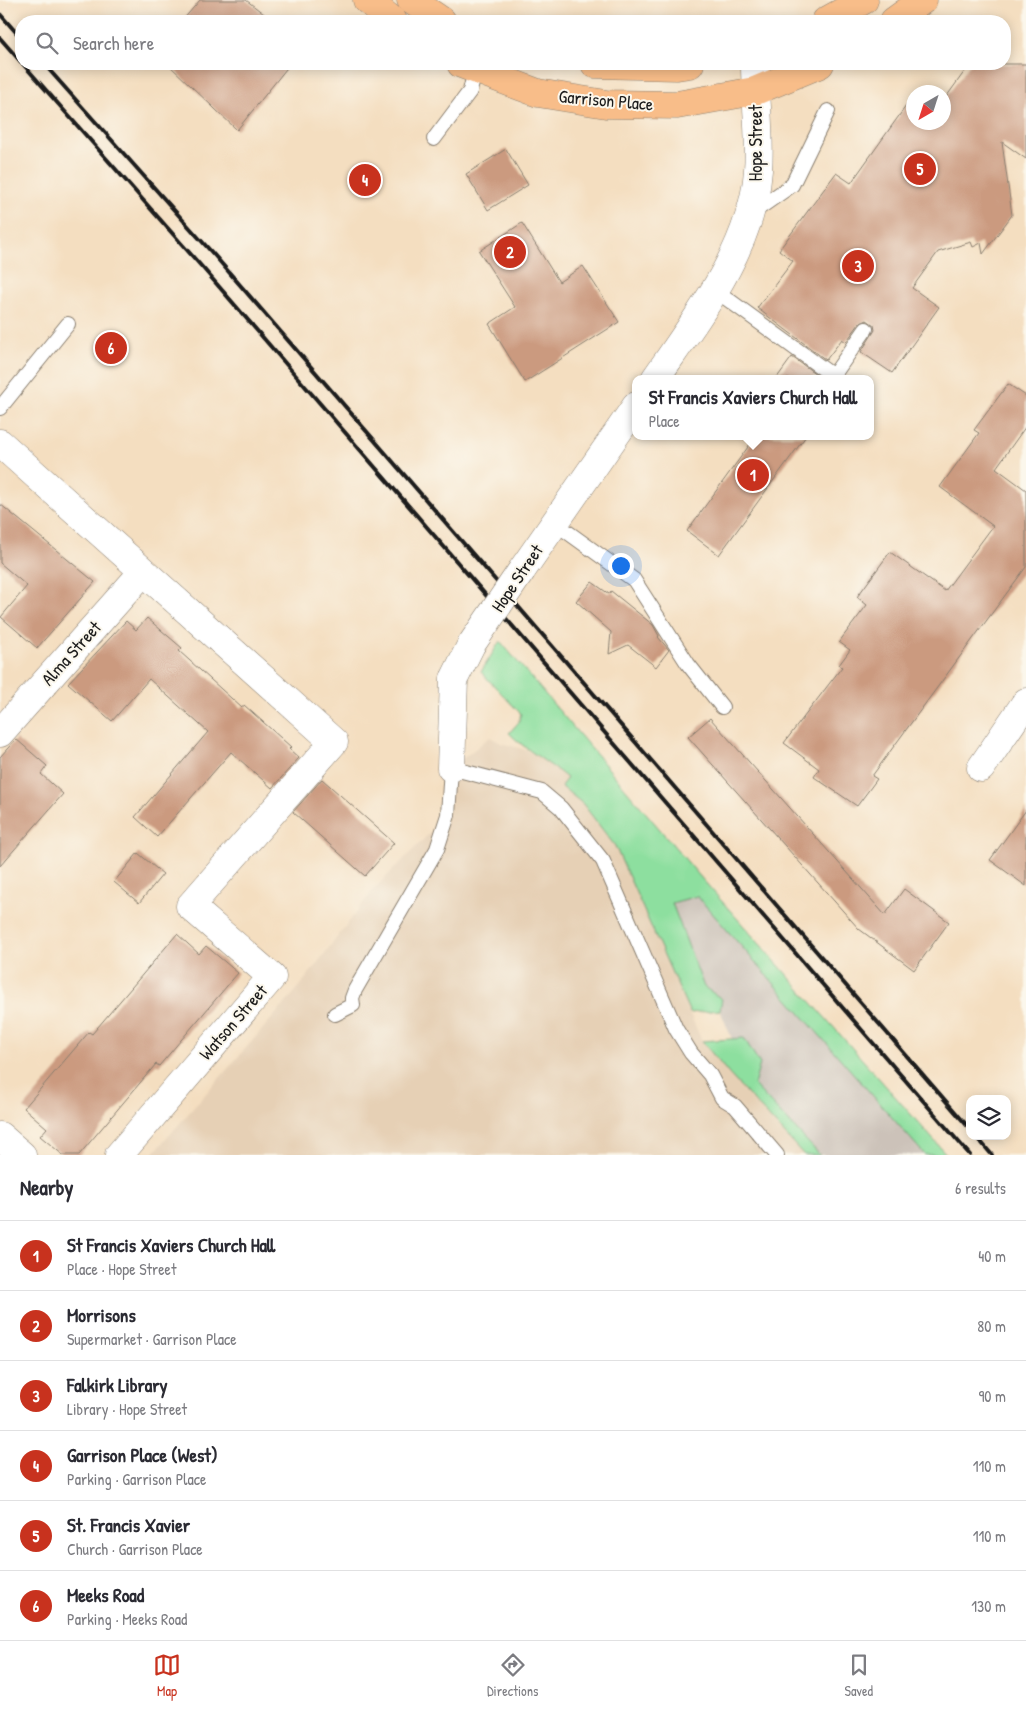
<!DOCTYPE html>
<html lang="en">
<head>
<meta charset="utf-8">
<style>
	:root { --surface:#fff; --page:#f2f2f3; --text:#2b2b33; --muted:#7c7c81; --line:#e1e1e2; --accent:#c8321e }
	body { margin:0; font-family:"Patrick Hand",sans-serif; background:var(--page); color:var(--text) }
	.controls { position:absolute; right:15px; bottom:15px; display:grid; overflow:hidden; border-radius:10px; box-shadow:0 2px 12px #0003 }
	.controls button { width:45px; height:45px; display:grid; place-items:center; padding:0; border:0; border-bottom:1px solid var(--line); background:var(--surface); color:var(--text); font:25px sans-serif }
	.compass { position:absolute; left:906px; top:85px; width:45px; height:45px; border-radius:50%; background:var(--surface); box-shadow:0 2px 12px #0003; rotate:219deg }
	.you { position:absolute; left:620px; top:565px; width:18px; height:18px; margin:-12px; border:4px solid #fff; border-radius:50%; background:#1a73e8; box-shadow:0 0 0 8px #1a73e833 }
	.badge { display:grid; place-items:center; width:32px; height:32px; border-radius:50%; background:var(--accent); color:#fff; font-size:16px; font-weight:700 }
	.pin { position:absolute; translate:-50% -50%; border:2px solid #fff; box-shadow:0 1px 5px #0006 }
	.popup { position:absolute; left:632px; top:375px; width:242px; height:65px; box-sizing:border-box; display:grid; place-content:center; border-radius:10px; background:var(--surface); filter:drop-shadow(0 1px 4px #0005); font-size:16px; white-space:nowrap; color:var(--muted) }
	.popup b { font-size:19px; color:var(--text) }
	.popup::after { content:''; position:absolute; left:50%; top:100%; margin-left:-10px; border:10px solid transparent; border-top-color:var(--surface) }
	.list { margin:0; padding:0; list-style:none }
	h2 { display:flex; justify-content:space-between; align-items:center; height:65px; margin:0; padding:0 20px; font-size:21px }
	h2 small { font-size:16px; font-weight:400; color:var(--muted) }
	.list li { display:grid; grid-template-columns:32px 1fr auto; gap:15px; align-items:center; box-sizing:border-box; height:70px; padding:0 20px; border-top:1px solid var(--line) }
	.list b { display:block; font-size:19px; white-space:nowrap }
	.list p { margin:0; font-size:16px; white-space:nowrap; color:var(--muted) }
	.list em { font-size:16px; font-style:normal; color:var(--muted) }
	.icon { flex:none; width:28px; height:28px; fill:none; stroke:currentColor; stroke-width:2; stroke-linecap:round; stroke-linejoin:round }
	.map { position:relative; flex:none; width:1026px; height:1155px; overflow:hidden }
	.search { position:absolute; background:var(--surface); box-shadow:0 2px 12px #0003; left:15px; right:15px; top:15px; height:55px; display:flex; align-items:center; gap:12px; box-sizing:border-box; padding:0 18px; border-radius:20px; color:var(--muted); font-size:19px }
	.sheet { height:485px; background:var(--surface) }
	nav { display:flex; justify-content:space-around; align-items:center; box-sizing:border-box; height:70px; border-top:1px solid var(--line); background:var(--surface); font-size:14px; color:var(--muted) }
	nav a { display:grid; justify-items:center; gap:2px }
	nav .on { color:var(--accent) }
	.map>svg:first-child { display:block }
</style>
</head>
<body>
<div class="map">
<svg width="1026" height="1155" viewBox="0 0 1026 1155">
	<rect width="100%" height="100%" fill="#fbf7ec"/>
	<filter id="ink" filterUnits="userSpaceOnUse"><feTurbulence type="fractalNoise" baseFrequency=".02" numOctaves="2"/><feDisplacementMap in="SourceGraphic" scale="10" xChannelSelector="R" yChannelSelector="G"/><feConvolveMatrix kernelMatrix="1 2 1 2 8 2 1 2 1" color-interpolation-filters="sRGB"/></filter>
	<filter id="wash" filterUnits="userSpaceOnUse"><feTurbulence type="fractalNoise" baseFrequency=".0096" numOctaves="4" result="noise"/><feDisplacementMap in="SourceGraphic" scale="20" xChannelSelector="R" yChannelSelector="G"/><feGaussianBlur stdDeviation="1.12" result="paint"/><feColorMatrix in="noise" values="0 0 0 0 0 0 0 0 0 0 0 0 0 0 0 0 0 1.4 0 .05"/><feComposite in="paint" operator="in"/></filter>
	<g filter="url(#wash)">
		<rect width="100%" height="100%" fill="#f4dec0"/>
		<polygon fill="#e6d0b5" points="490,737 501,743 526,750 547,761 567,778 561,786 583,804 615,846 702,1041 729,1074 804,1155 152,1155 296,991 374,889 448,815 451,768"/>
		<polygon fill="#ccc2b9" points="698,896 925,1155 820,1155 753,1085 744,1038 732,1039 720,1010 722,999 704,987 672,902"/>
		<g fill="#8ddf9f" stroke="#547e5e">
			<path d="M 500,641 L 703,880 L 947,1155 L 925,1155 L 697,896 L 672,903 L 704,987 L 722,999 L 720,1010 L 690,1013 L 615,846 L 583,804 L 561,786 L 567,778 C 548,762 527,751 509,733 L 518,723 L 521,714 L 481,672 Z"/>
			<polygon points="744,1038 760,1064 754,1085 820,1155 804,1155 729,1074 702,1041"/>
		</g>
		<g id="blocks">
			<g fill="#cb9a7f">
				<polygon points="200,0 246,0 273,21 182,21"/>
				<polygon points="168,64 290,64 237,130"/>
				<polygon points="970,64 1026,64 1026,159 1002,142 1012,215 983,254 981,243 973,247 971,242 938,252 912,288 939,307 892,373 861,352 875,330 874,325 867,320 859,324 846,342 842,339 826,360 757,308 793,261 779,250 836,173 851,183 911,99 914,100 914,122 944,122 944,100"/>
				<polygon points="506,149 528,185 488,210 466,174"/>
				<polygon points="522,223 559,282 583,266 619,322 525,382 489,324 515,307 479,251"/>
				<polygon points="792,357 816,374 812,379 776,379"/>
				<polygon points="1008,384 1026,396 1026,426 996,468 1026,490 1026,567 872,776 877,779 857,806 814,777 819,769 784,743 842,667 839,665 850,650 839,642 867,605 857,597 890,552 945,591 993,526 940,487 979,433 974,430"/>
				<polygon points="756,436 806,436 719,555 687,531"/>
				<polygon points="0,504 95,582 37,648 1,617 27,586 0,563"/>
				<polygon points="592,582 609,594 611,591 653,625 659,636 658,637 669,650 656,667 628,645 609,654 611,632 576,601"/>
				<polygon points="147,618 182,648 179,651 242,708 244,705 291,747 289,749 299,758 272,788 231,752 157,837 135,817 208,732 149,679 112,721 68,683 126,621 136,630"/>
				<polygon points="710,718 885,915 904,889 949,922 914,970 859,929 688,737"/>
				<polygon points="16,739 47,766 41,774 63,794 0,866 0,757"/>
				<polygon points="322,779 394,843 365,876 293,812"/>
				<polygon points="1026,810 1026,886 990,860"/>
				<polygon points="138,853 163,874 139,903 114,882"/>
				<polygon points="177,934 199,954 206,946 238,973 159,1066 156,1064 79,1155 63,1155 40,1136 47,1128 24,1108 89,1032 92,1034"/>
			</g>
		</g>
	</g>
	<g filter="url(#ink)">
		<use href="#blocks" fill-opacity="0" stroke="#887d6e" stroke-width="1"/>
		<g fill="none" stroke-linecap="round" stroke-linejoin="round">
			<g stroke="#887d6e" stroke-width="16">
				<g id="lane">
					<polyline points="434,139 470,91 475,71"/>
					<polyline points="752,213 792,185 828,111"/>
					<polyline points="715,290 833,376 866,329"/>
					<polyline points="0,408 68,324"/>
					<polyline points="555,523 634,580 688,664 722,707"/>
					<polyline points="335,1014 353,1005 352,998 355,990 437,849 448,815 451,768 542,792 561,808 603,861 676,1029 691,1053 710,1075 722,1098 735,1106 777,1155"/>
				</g>
			</g>
			<g stroke="#887d6e" stroke-width="29">
				<g id="street">
					<path d="M 655,379 C 697,318 753,247 758,170 C 761,135 755,99 755,64"/>
					<polyline points="0,443 334,742 190,906 272,977 119,1155"/>
					<polyline points="522,570 636,406"/>
					<polyline points="0,733 143,572"/>
					<polyline points="451,768 454,679"/>
					<polyline points="981,768 1026,702"/>
					<polyline points="0,1136 22,1155"/>
				</g>
			</g>
			<g stroke="#887d6e" stroke-width="29">
				<g id="primary">
					<polyline points="367,0 393,21"/>
					<polyline points="411,0 442,21"/>
					<polyline points="826,21 864,0"/>
					<polyline points="894,21 923,0"/>
					<polyline points="461,64 538,93 606,104 677,105 755,91 820,64"/>
					<polyline points="595,64 677,66 690,64"/>
				</g>
			</g>
			<use href="#lane" stroke="#fff" stroke-width="14"/>
			<use href="#street" stroke="#fff" stroke-width="28"/>
			<use href="#primary" stroke="#f8bd89" stroke-width="28"/>
			<g stroke="#1c1c1c" stroke-width="4">
				<polyline points="0,14 21,38"/>
				<polyline points="0,38 21,62"/>
				<polyline points="23,64 202,267 970,1155"/>
				<polyline points="44,64 215,256 970,1129"/>
				<polyline points="976,1136 992,1155"/>
			</g>
			<g stroke="#887d6e" stroke-width="29" stroke-linecap="butt">
				<polyline id="street-bridge" points="454,679 471,645 522,570"/>
			</g>
			<use href="#street-bridge" stroke="#fff" stroke-width="28"/>
		</g>
	</g>
	<g text-anchor="middle" dominant-baseline="central" stroke-width="4" stroke-linejoin="round" paint-order="stroke">
		<g font-size="18" fill="#1c1c1c" stroke="#fbf7ec">
			<text transform="translate(606 100) rotate(5)">Garrison Place</text>
			<text transform="translate(755 143) rotate(-90)">Hope Street</text>
			<text transform="translate(517 578) rotate(-56)">Hope Street</text>
			<text transform="translate(71 653) rotate(-48)">Alma Street</text>
			<text transform="translate(233 1022) rotate(-49)">Watson Street</text>
		</g>
	</g>
</svg>
<div class="controls">
<button><svg class="icon" aria-label="layers" viewBox="0 0 24 24"><path d="M12 4l9 5-9 5-9-5zM3 14l9 5 9-5"/></svg></button>
</div>
<svg class="compass" viewBox="-18 -18 36 36"><path d="M0-13l5 13h-10z" fill="#e53935"/><path d="M0 13l5-13h-10z" fill="#7c7c81"/></svg>
<div class="you"></div>
<div class="pin badge" style="left:753px;top:475px">1</div>
<div class="popup"><b>St Francis Xaviers Church Hall</b>Place</div>
<div class="pin badge" style="left:510px;top:252px">2</div>
<div class="pin badge" style="left:858px;top:266px">3</div>
<div class="pin badge" style="left:365px;top:180px">4</div>
<div class="pin badge" style="left:920px;top:169px">5</div>
<div class="pin badge" style="left:111px;top:348px">6</div>
<div class="search"><svg class="icon" aria-label="search" viewBox="0 0 24 24"><circle cx="10" cy="10" r="6"/><path d="M15 15l6 6"/></svg>Search here</div>
</div>
<section class="sheet">
<h2>Nearby<small>6 results</small></h2>
<ul class="list">
<li><span class="badge">1</span><div><b>St Francis Xaviers Church Hall</b><p>Place · Hope Street</p></div><em>40 m</em></li>
<li><span class="badge">2</span><div><b>Morrisons</b><p>Supermarket · Garrison Place</p></div><em>80 m</em></li>
<li><span class="badge">3</span><div><b>Falkirk Library</b><p>Library · Hope Street</p></div><em>90 m</em></li>
<li><span class="badge">4</span><div><b>Garrison Place (West)</b><p>Parking · Garrison Place</p></div><em>110 m</em></li>
<li><span class="badge">5</span><div><b>St. Francis Xavier</b><p>Church · Garrison Place</p></div><em>110 m</em></li>
<li><span class="badge">6</span><div><b>Meeks Road</b><p>Parking · Meeks Road</p></div><em>130 m</em></li>
</ul>
</section>
<nav>
<a class="on"><svg class="icon" aria-label="map" viewBox="0 0 24 24"><path d="M3 6l6-2 6 2 6-2v14l-6 2-6-2-6 2zM9 4v14M15 6v14"/></svg>Map</a>
<a><svg class="icon" aria-label="directions" viewBox="0 0 24 24"><path d="M12 3l9 9-9 9-9-9zM9 14v-3h6M13 9l2 2-2 2"/></svg>Directions</a>
<a><svg class="icon" aria-label="saved" viewBox="0 0 24 24"><path d="M7 4h10v16l-5-4-5 4z"/></svg>Saved</a>
</nav>
</body>
</html>
